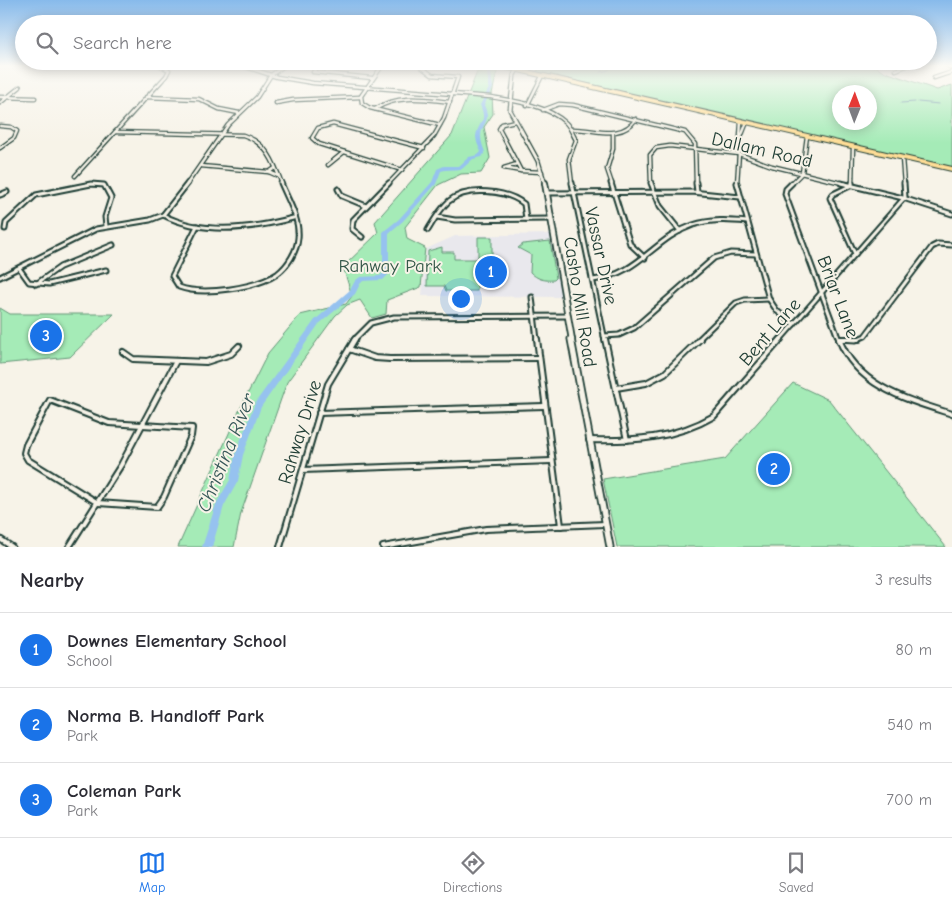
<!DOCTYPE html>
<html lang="en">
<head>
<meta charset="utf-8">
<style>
	:root { --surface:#fff; --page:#f2f2f3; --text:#2b2b33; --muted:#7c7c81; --line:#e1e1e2; --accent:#1a73e8 }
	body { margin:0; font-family:"Comic Neue",sans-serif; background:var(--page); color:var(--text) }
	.compass { position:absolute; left:832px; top:85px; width:45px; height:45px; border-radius:50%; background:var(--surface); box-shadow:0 2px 12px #0003; rotate:1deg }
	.you { position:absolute; left:460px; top:298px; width:18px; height:18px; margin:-12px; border:4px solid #fff; border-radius:50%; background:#1a73e8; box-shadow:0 0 0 8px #1a73e833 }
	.badge { display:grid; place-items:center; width:32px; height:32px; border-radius:50%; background:var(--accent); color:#fff; font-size:16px; font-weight:700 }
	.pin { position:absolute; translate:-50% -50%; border:2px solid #fff; box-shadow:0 1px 5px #0006 }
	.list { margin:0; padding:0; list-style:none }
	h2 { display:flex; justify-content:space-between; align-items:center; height:65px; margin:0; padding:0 20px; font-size:21px }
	h2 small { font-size:16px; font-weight:400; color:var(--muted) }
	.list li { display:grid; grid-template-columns:32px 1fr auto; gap:15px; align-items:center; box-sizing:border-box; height:75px; padding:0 20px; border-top:1px solid var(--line) }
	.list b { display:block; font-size:19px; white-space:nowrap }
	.list p { margin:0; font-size:16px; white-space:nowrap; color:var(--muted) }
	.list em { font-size:16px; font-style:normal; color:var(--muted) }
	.icon { flex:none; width:28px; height:28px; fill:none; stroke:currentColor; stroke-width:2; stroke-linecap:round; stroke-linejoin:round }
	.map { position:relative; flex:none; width:952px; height:547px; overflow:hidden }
	.search { position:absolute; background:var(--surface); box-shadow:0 2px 12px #0003; left:15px; right:15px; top:15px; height:55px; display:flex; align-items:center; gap:12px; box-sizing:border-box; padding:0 18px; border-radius:28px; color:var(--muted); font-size:19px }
	.sheet { height:290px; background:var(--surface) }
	nav { display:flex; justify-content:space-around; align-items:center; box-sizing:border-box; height:70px; border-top:1px solid var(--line); background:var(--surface); font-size:14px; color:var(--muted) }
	nav a { display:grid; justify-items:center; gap:2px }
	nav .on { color:var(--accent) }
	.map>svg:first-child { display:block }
</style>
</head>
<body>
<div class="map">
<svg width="952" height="547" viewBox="0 0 952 547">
	<rect width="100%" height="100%" fill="#f7f3e8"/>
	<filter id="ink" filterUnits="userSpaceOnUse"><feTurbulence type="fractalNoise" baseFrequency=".02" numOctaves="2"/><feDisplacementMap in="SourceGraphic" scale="10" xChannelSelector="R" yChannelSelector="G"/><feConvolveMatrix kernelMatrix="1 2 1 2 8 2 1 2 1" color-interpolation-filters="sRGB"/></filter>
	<g filter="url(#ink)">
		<polygon fill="#e9e8ed" points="551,234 561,297 422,296 426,249 455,236"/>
		<g fill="#a5ebb7" stroke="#629476" fill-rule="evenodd">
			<polygon points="488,66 498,67 492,94 493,114 484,127 490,158 481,173 461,174 438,185 405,227 407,239 425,248 421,287 387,300 386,314 372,318 360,300 347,305 335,316 287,382 241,513 234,547 178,547 239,411 268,353 300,315 346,304 352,296 343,267 378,233 375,222 452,135 477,72 486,72"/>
			<path d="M 537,66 L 876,66 L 880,70 L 937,90 L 952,85 L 952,168 L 538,72 ZM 840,92 L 870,92 L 870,122 L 840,122 Z"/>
			<polygon points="478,237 492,237 492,266 478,267"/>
			<path d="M 550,241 L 556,278 L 554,280 C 544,281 537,279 530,272 L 531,255 L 518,248 L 523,244 Z"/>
			<polygon points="442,247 442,252 454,252 454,259 477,259 477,267 482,268 483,280 477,281 477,291 446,291 444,286 427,286 428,251"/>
			<polygon points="0,308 10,314 114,314 70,357 0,364"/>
			<polygon points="793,383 829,400 946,547 617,547 603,479 725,459"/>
		</g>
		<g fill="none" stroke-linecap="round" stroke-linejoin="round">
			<g stroke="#668da4" stroke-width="1">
				<polyline points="600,72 609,70"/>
				<polyline points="918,102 939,104"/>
				<polyline points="901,103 915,102"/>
			</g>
			<path fill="#96c2ef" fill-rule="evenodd" d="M 492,66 L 496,66 L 491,72 L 493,88 L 484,105 C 492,123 482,121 481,136 C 481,142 483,147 485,152 L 482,157 L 473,159 L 462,169 L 445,170 L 441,171 L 436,184 L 403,221 L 389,233 L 389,274 L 383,280 L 381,280 L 363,281 L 360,284 L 355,294 L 319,324 L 261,407 L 243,455 L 238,481 L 224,506 L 212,547 L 202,547 L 216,504 L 230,480 L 235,455 L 255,403 L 315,320 L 350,290 L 355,281 L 360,277 L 380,276 L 383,273 L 383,232 L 399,219 L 432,182 L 437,169 L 444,166 L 459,166 L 469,157 L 478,155 L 481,152 C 479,147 476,142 476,136 C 478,121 488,123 480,105 L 489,88 L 487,72 Z"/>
			<g stroke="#1f3d34" stroke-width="5">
				<g id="minor-far2">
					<path d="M 243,66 L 277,77 L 313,83 L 491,97 C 515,101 547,105 566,123 C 570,127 573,135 576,140 L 569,159 L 572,184"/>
					<polyline points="318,66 313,72 372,78"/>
					<polyline points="382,66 361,96 362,103 370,108 440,125"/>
					<polyline points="517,70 521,66"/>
					<polyline points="896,70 906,66"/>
					<polyline points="934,78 952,72"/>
					<polyline points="0,97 35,98"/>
					<polyline points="146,97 199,99 219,109 239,113"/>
					<polyline points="0,103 20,87"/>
					<polyline points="276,103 293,100 360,97"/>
					<polyline points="527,106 542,76"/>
					<path d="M 375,109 C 398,94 424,99 450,102"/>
					<polyline points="543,110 559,104 573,105 685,132 695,144 696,184"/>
					<polyline points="515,121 502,124 499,129 521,171 542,172"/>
					<polyline points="0,126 11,127 17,131 14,138 0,148"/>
					<path d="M 571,129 C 595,128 620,142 636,119"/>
					<path d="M 115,132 L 243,135 C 267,143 274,162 282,184"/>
					<polyline points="741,137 747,122"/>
					<polyline points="902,158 904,184"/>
					<polyline points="517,164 504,168 521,171"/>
					<polyline points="328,165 344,152"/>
					<polyline points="201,166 269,172"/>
					<polyline points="275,168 269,172 278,176"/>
					<polyline points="402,170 319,144 312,138 318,128 333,124 424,148"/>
					<polyline points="75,176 166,76 169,70 161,66"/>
					<polyline points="187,184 228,125 257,97 271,75 284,66"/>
					<polyline points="388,184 434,136 444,118 458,77 432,75 420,66"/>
					<polyline points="612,184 607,169 613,149 613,133"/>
					<polyline points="651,184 650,155 656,148 670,146 739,154 772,166 846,184"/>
					<polyline points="737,184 741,121"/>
					<polyline points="791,184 802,173 807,136"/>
					<polyline points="852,184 853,147"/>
				</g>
			</g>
			<g stroke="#1f3d34" stroke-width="7">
				<g id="minor-far1">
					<polyline points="572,183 605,340"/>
					<polyline points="611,183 630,244 645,258"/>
					<polyline points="651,183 660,206 680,231"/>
					<polyline points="696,183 697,192"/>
					<polyline points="737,183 769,299 777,311 794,324"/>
					<polyline points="792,183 786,189 785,194 839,340"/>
					<polyline points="841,183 903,198 952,214"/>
					<polyline points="852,183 852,185 833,194 830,198 855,254"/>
					<polyline points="338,189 342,196 366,206"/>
					<polyline points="547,193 692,192 740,197"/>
					<polyline points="0,195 7,192"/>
					<path d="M 163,215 C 202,235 252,229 293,218"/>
					<polyline points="437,217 455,220 551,219"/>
					<path d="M 197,226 L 172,276 L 179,287 C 203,296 256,288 277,274 C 288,266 297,251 298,238 C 300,219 288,200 281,183"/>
					<polyline points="5,229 6,223 36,195 91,184 104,185 111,198 105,217 106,226"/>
					<path d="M 428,230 C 434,220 440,209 449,201 C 467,186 507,190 524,204 L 526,219"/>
					<polyline points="362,237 352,229 353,220 389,183"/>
					<polyline points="19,268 29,282 49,284 106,270"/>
					<polyline points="0,277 96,229 150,220 163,215 188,183"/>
					<path d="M 593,280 C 640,274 653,239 693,225 C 711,219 729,220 747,222"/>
					<polyline points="36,284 60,267 113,245"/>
					<polyline points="532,297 537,340"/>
					<polyline points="604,336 619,335 634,328 714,258 731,253 756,254"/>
					<polyline points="839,339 856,340 865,336 932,247 938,244 952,245"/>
					<polyline points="354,340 371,323 394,317 567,316"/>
					<polyline points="698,340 736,303 745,300 769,299"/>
					<polyline points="780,340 905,197 904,183"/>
				</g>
			</g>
			<g stroke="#1f3d34" stroke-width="8">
				<g id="minor">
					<polyline points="537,339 561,526"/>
					<polyline points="605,339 627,440"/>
					<path d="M 839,339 C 857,387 908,400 952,414"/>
					<polyline points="839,339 859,339"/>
					<polyline points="349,349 375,358 390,359 539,358"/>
					<polyline points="123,352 133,359 206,362 231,354 239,346"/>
					<polyline points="616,388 646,383 665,373 700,339"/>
					<polygon points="50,400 109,423 192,428 191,436 164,497 157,507 98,503 28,460 24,453 26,445"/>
					<polyline points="319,413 544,406"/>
					<path d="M 589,440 C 633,441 675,439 714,416 L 781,339"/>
					<polyline points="303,470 552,461"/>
					<polyline points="0,539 12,547"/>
					<polyline points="69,547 121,465 176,361"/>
					<polyline points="280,547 328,384 355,339"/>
					<polyline points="383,547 486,529 605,524"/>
				</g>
			</g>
			<g stroke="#1f3d34" stroke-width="5.5">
				<polyline id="tertiary-far2" points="517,70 514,75 510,110 538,161 545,184"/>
			</g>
			<g stroke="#1f3d34" stroke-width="8">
				<polyline id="tertiary-far1" points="545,183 572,340"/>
			</g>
			<g stroke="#1f3d34" stroke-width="9">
				<polyline id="tertiary" points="571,339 610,547"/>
			</g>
			<g stroke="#1f3d34" stroke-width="6">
				<polyline id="secondary" points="949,66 952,67"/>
			</g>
			<g stroke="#1f3d34" stroke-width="6">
				<polyline id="primary" points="501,66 952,169"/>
			</g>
			<use href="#minor-far2" stroke="#f7f3e8" stroke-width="2.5"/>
			<use href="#minor-far1" stroke="#f7f3e8" stroke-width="3"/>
			<use href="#minor" stroke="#f7f3e8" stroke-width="4"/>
			<use href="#tertiary-far2" stroke="#f7f3e8" stroke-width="3"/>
			<use href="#tertiary-far1" stroke="#f7f3e8" stroke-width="4.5"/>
			<use href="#tertiary" stroke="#f7f3e8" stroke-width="5.5"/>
			<use href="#secondary" stroke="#f7f3e8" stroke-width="4"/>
			<use href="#primary" stroke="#fedd96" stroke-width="4"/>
		</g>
	</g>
	<linearGradient id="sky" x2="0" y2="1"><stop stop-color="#87baeb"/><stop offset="0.46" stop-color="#fbfaf5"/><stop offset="1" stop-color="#fbfaf5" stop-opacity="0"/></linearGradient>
	<rect width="952" height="143" fill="url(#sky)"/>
	<g text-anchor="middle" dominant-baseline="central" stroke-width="4" stroke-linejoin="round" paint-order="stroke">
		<g font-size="19" fill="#1f3d34" stroke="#f7f3e8">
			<text transform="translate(762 150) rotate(13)">Dallam Road</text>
			<text transform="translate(601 256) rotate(78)">Vassar Drive</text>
			<text transform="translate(838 297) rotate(69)">Briar Lane</text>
			<text transform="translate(580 302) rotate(81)">Casho Mill Road</text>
			<text transform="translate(770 332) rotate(-49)">Bent Lane</text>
			<text transform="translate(300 432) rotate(-73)">Rahway Drive</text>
		</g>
		<g font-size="19" fill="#335748" stroke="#f7f3e8">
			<text x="390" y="266">Rahway Park</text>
		</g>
		<g font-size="20" font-style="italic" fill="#375859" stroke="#f7f3e8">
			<text transform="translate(226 453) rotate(-68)">Christina River</text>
		</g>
	</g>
</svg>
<svg class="compass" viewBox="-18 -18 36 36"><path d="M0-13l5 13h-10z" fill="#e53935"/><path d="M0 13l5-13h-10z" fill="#7c7c81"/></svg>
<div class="you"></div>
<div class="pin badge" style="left:491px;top:272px">1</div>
<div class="pin badge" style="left:774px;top:469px">2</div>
<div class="pin badge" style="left:46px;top:336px">3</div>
<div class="search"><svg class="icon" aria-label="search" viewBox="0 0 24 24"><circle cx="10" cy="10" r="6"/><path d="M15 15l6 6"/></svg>Search here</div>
</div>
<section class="sheet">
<h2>Nearby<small>3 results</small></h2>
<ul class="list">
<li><span class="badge">1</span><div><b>Downes Elementary School</b><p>School</p></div><em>80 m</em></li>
<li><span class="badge">2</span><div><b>Norma B. Handloff Park</b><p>Park</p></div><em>540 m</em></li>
<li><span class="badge">3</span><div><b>Coleman Park</b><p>Park</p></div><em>700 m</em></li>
</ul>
</section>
<nav>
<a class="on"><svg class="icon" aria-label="map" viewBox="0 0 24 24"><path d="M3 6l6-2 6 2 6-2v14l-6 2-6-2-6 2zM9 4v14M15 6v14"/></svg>Map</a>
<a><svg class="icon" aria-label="directions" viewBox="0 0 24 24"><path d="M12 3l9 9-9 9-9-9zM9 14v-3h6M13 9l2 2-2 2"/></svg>Directions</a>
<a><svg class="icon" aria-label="saved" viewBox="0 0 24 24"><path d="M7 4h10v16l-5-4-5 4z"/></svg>Saved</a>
</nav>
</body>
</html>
